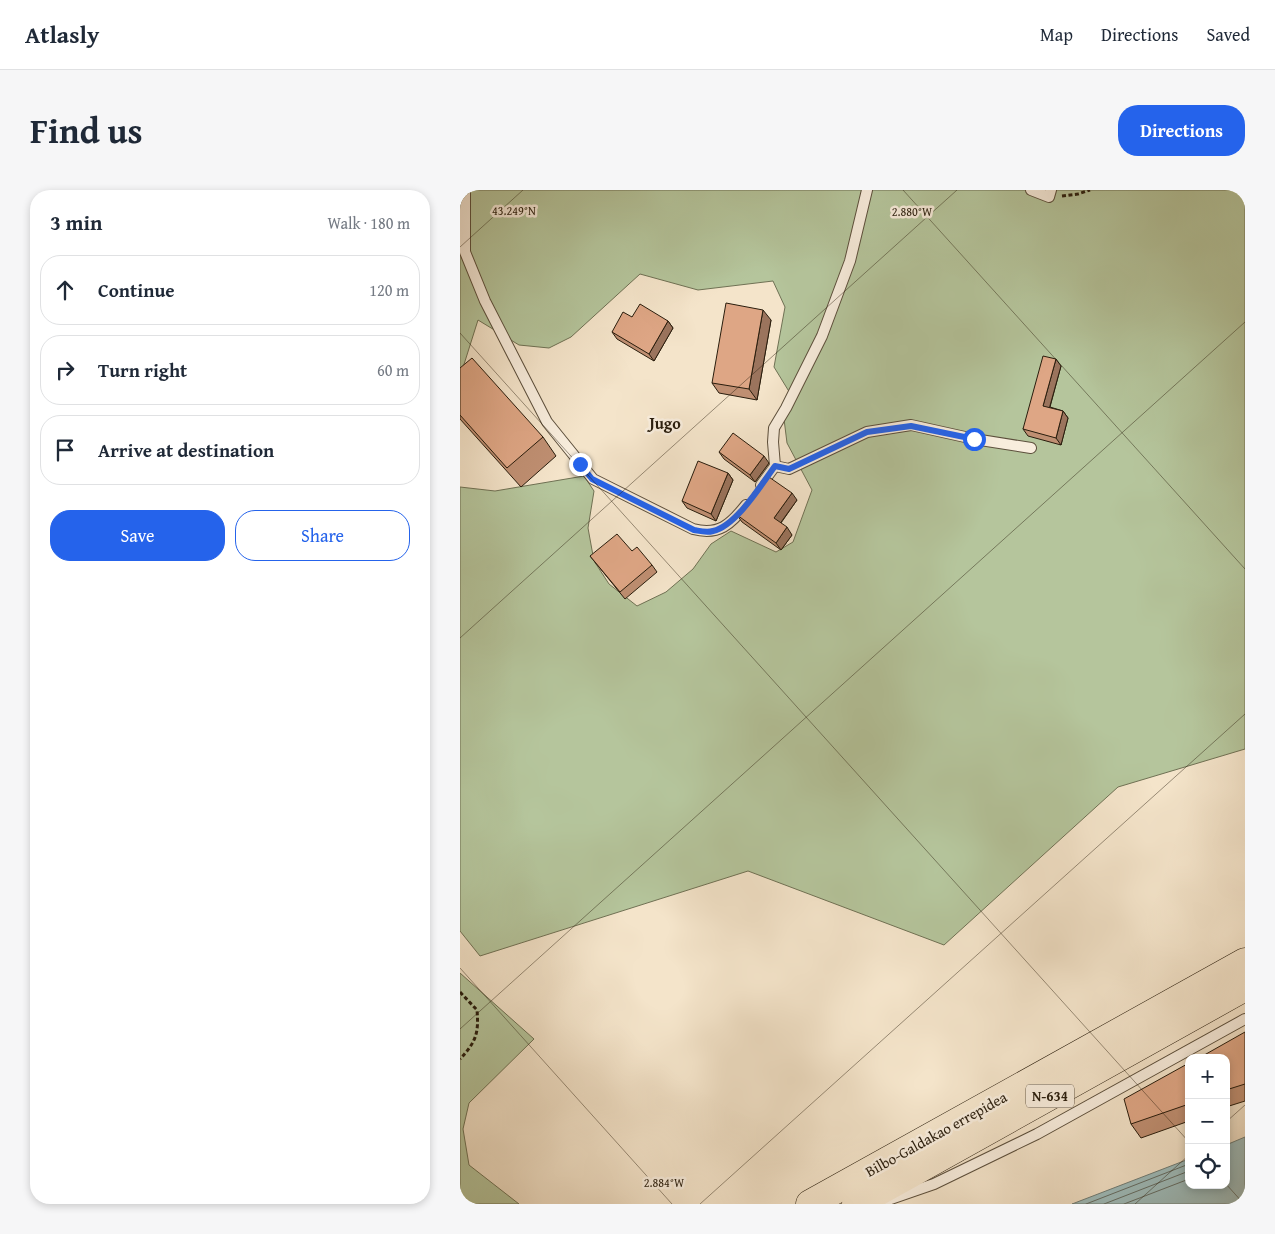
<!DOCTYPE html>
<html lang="en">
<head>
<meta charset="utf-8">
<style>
	:root { --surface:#fff; --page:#f6f6f7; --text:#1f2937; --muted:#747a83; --line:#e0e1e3; --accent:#2563eb }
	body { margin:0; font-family:"Gentium Book Plus",serif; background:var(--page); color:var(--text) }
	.controls { position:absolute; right:15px; bottom:15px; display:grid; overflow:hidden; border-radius:10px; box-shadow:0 2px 8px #0003 }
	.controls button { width:45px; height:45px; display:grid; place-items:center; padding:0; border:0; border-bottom:1px solid var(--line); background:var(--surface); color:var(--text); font:25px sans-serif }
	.stop { position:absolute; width:15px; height:15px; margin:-11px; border:4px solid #2563eb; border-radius:50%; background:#fff }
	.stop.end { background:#2563eb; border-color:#fff; box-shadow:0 1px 5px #0008 }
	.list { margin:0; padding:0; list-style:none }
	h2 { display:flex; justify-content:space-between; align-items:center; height:65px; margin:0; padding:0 20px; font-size:21px }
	h2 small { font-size:16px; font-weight:400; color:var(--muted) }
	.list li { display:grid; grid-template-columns:32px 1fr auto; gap:15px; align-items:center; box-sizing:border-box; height:70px; margin:0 10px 10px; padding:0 10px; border:1px solid var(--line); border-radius:20px }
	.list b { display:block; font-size:19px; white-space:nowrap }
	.list em { font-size:16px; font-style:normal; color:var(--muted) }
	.actions { display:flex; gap:10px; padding:15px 20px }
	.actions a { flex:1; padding:11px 0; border:1px solid var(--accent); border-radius:20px; text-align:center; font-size:18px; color:var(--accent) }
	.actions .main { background:var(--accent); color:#fff }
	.icon { flex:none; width:28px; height:28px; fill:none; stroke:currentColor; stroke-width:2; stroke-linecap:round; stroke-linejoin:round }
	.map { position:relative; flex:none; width:785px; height:1014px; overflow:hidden; border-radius:20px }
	header { display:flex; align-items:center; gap:30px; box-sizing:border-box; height:70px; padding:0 25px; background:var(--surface); border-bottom:1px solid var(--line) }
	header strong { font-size:24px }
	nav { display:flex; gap:28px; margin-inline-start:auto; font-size:18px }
	.intro { display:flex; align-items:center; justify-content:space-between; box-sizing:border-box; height:120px; padding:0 30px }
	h1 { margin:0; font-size:35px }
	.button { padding:12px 22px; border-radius:20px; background:var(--accent); color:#fff; font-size:18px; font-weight:700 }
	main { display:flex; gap:30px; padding:0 30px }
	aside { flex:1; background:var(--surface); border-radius:20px; box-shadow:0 2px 8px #0003 }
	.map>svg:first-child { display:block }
</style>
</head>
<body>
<header>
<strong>Atlasly</strong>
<nav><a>Map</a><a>Directions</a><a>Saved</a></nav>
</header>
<div class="intro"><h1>Find us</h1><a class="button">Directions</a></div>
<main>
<aside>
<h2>3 min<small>Walk · 180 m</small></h2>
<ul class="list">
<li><svg class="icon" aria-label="ahead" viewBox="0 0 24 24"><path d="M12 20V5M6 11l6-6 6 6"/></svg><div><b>Continue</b></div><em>120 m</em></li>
<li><svg class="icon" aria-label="right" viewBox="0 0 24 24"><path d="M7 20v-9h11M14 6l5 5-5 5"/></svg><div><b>Turn right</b></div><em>60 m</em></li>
<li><svg class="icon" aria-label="arrive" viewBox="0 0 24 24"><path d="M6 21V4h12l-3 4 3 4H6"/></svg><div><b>Arrive at destination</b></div></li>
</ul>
<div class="actions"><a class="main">Save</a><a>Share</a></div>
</aside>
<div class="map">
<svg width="785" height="1014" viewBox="0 0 785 1014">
	<rect width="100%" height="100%" fill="#f4e4ca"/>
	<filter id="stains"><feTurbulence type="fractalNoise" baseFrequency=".004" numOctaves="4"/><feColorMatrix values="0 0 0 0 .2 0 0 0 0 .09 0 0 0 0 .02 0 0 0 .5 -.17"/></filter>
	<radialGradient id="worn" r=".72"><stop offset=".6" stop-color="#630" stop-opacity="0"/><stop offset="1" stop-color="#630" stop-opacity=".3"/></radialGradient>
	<g fill="#b5c59c" stroke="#6f7154">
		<polygon points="0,0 785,0 785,559 658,597 484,755 288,681 20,766 0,741 0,297 35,301 124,286 134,301 128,338 134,371 149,394 177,416 206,402 233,379 251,354 271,341 316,362 333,352 352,300 327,253 324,229 333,208 314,177 325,117 313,91 238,100 180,84 111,147 89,158 59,155 18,130 0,187"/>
		<polygon points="0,783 74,849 9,913 3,939 9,975 59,1014 0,1014"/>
	</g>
	<polygon fill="#9ebdbd" stroke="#6f7d77" points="785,947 785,1014 612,1014 729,969 729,995 766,995 766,955"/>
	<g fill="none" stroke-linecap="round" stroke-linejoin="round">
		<g stroke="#646d65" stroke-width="1">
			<polyline points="626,1014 729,974"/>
			<polyline points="644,1014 729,981"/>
			<polyline points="664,1014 729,989"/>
		</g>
		<g stroke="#5c4f3c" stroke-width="12">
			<g id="service">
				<path d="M 5,0 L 5,62 L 25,111 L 87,232 L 133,289 L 233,339 C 259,346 271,334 286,315"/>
				<polyline points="571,0 589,7 591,0"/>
				<polyline points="315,276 329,279 407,242 451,235 514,249 571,258"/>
				<polyline points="301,295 315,276 313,252 314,238 326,218 362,146 390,71 407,0"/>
				<polyline points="425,1011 474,994 577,944 785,829"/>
			</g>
		</g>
		<g stroke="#291d0d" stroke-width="29">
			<g id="trunk">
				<polyline points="350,1014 785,772"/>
				<polyline points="396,1014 785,797"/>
			</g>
		</g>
		<g stroke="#291d0d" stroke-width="3" stroke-dasharray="4 2.5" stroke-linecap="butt">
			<polyline points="602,6 618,4 630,0"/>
			<path d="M 0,802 L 17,820 C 19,843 16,852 0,869"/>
		</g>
		<use href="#service" stroke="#f8eddd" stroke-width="10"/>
		<use href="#trunk" stroke="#f4e4ca" stroke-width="28"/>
	</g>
	<g fill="#bf8f72" stroke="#291d0d">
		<polygon points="172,127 208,131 213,138 194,171 157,149 152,142"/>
		<polygon points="311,130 297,210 259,203 252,193"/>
		<polygon points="601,176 590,217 603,221 608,228 601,255 568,246 563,239"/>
		<polygon points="0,178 83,247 96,266 61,297 0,229"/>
		<polygon points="259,262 309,273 295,292 264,269"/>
		<polygon points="268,283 273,290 256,331 227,318 222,311"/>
		<polygon points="337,310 321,333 332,345 321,360 282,332 277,325"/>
		<polygon points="172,361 192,375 197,382 165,409 130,366"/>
		<polygon points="785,842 785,911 766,917 766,868"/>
		<polygon points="729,873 729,931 681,948 671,934"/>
	</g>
	<g fill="#9b745d" stroke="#291d0d">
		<polygon points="303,120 311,130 297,210 289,199"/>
		<polygon points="208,131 213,138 194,171 189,164"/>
		<polygon points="596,169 601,176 588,223 583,216"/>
		<polygon points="603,221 608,228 601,255 596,248"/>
		<polygon points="304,266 309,273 295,292 290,285"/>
		<polygon points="268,283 273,290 256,331 251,324"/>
		<polygon points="332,303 337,310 319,335 314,328"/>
		<polygon points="327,337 332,345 321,360 316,353"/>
	</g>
	<g fill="#dea685" stroke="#291d0d">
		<polygon points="266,113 303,120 289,199 252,193"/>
		<polygon points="180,114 208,131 189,164 152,142 163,122 172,127"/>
		<polygon points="583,166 596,169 583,216 603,221 596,248 563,239"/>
		<polygon points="12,168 83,247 47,278 0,225 0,178"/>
		<polygon points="273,243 304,266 290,285 259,262"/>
		<polygon points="238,271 268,283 251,324 222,311"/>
		<polygon points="306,285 332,303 314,328 327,337 316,353 277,325"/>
		<polygon points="157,344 172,361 177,357 192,375 160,402 130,366"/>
		<polygon points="785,842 785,894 766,900 766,868 739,868"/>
		<polygon points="729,873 729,914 671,934 664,909"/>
	</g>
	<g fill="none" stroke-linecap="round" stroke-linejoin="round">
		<path stroke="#2563eb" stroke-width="6" d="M 120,274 L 132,289 L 234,340 C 240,341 246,343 253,341 C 276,336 301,295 315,276 L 329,279 L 407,242 L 451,236 L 514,249"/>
	</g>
	<path fill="none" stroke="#291d0d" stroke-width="1" stroke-opacity="0.45" d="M 443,0 L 785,379M 0,57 L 63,0M 0,143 L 729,952M 0,448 L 497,0M 0,778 L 212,1014M 0,839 L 785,132M 766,932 L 785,915M 766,994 L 784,1014M 240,1014 L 785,524M 675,1014 L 729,965"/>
	<g text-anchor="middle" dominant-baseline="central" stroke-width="5" stroke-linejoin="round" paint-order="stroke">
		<rect fill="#f8eddd" stroke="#675b4b" stroke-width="1" x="566" y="894.5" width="48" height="23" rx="4"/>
		<g font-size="14" font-weight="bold" fill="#291d0d">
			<text x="590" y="906">N-634</text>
		</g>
		<g font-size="15" fill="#291d0d" stroke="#f8eddd">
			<text transform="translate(476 944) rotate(-29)">Bilbo-Galdakao errepidea</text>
		</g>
		<g font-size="16" font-weight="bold" fill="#291d0d" stroke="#f8eddd">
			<text x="205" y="233">Jugo</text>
		</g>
	</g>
	<g font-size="12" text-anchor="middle" fill="#291d0d" stroke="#f8eddd" stroke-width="5" stroke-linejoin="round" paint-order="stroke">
		<text x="54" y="25">43.249°N</text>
		<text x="452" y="26">2.880°W</text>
		<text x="204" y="997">2.884°W</text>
	</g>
	<rect width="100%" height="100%" filter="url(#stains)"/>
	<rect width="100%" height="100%" fill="url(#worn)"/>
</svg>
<div class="controls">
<button>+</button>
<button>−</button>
<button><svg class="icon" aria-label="locate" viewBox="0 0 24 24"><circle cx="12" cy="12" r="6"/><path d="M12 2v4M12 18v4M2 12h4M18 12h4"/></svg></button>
</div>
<div class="stop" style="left:514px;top:249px"></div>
<div class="stop end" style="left:120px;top:274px"></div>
</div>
</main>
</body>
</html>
